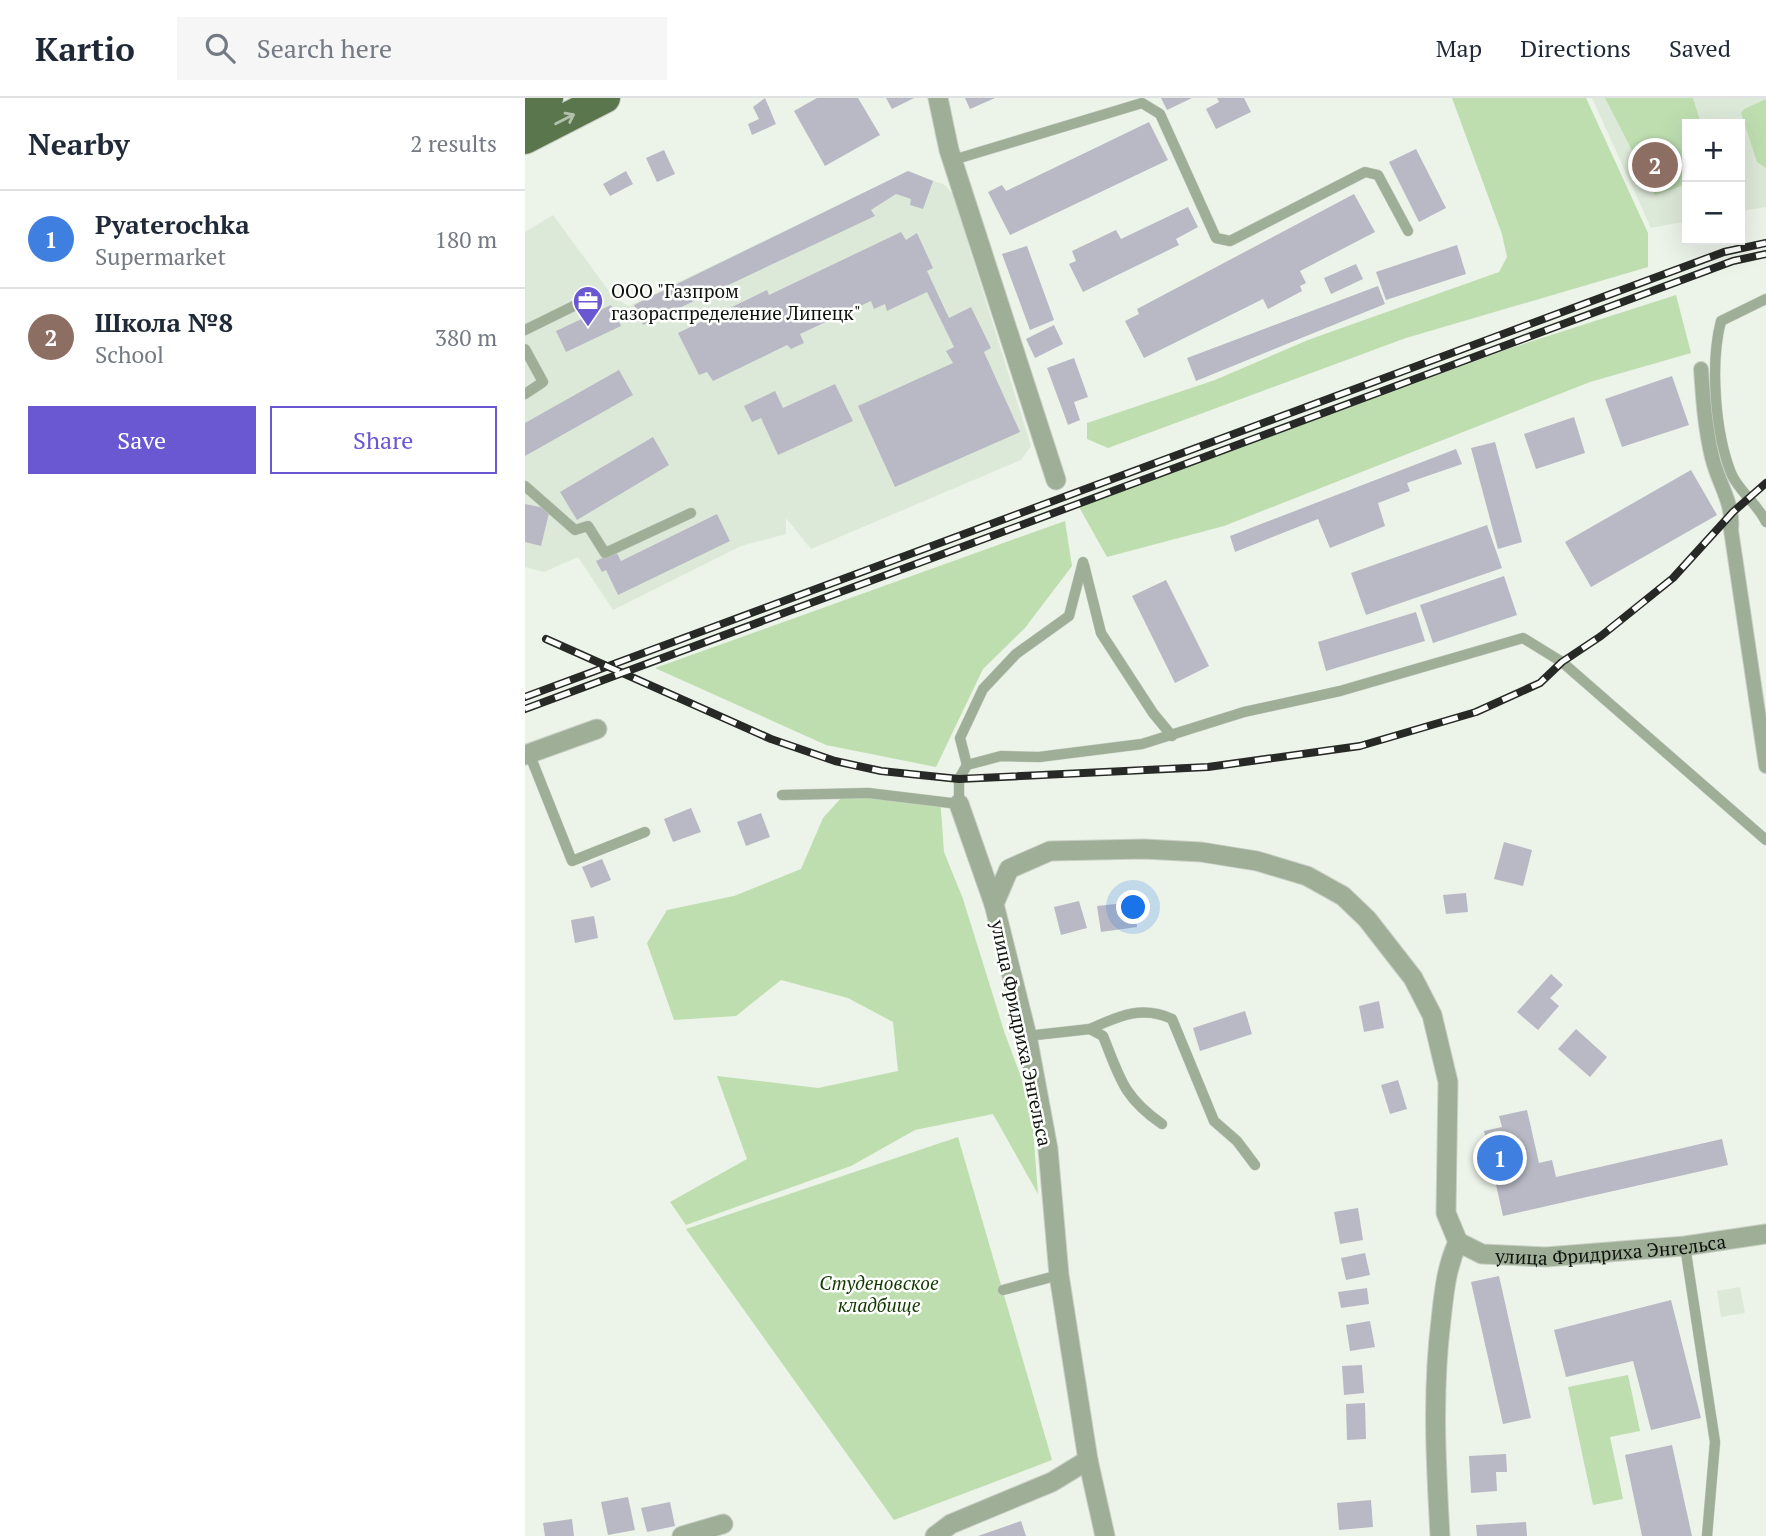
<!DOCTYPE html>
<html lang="en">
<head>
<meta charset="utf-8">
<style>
	:root { --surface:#fff; --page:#f6f6f7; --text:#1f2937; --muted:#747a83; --line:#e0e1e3; --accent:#6a58d2 }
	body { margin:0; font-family:"PT Serif",serif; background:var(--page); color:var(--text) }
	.controls { position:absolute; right:21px; top:21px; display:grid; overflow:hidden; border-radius:0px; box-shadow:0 7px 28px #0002 }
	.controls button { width:63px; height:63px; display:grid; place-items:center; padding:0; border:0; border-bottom:2px solid var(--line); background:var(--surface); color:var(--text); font:35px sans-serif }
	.you { position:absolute; left:609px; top:810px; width:24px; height:24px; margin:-18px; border:5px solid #fff; border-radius:50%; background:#1a73e8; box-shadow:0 0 0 10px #1a73e833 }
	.badge { display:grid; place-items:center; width:46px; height:46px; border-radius:50%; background:var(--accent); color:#fff; font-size:23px; font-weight:700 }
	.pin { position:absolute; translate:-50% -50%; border:4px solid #fff; box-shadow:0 2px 7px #0006 }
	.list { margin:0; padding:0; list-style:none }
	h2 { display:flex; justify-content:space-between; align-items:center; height:91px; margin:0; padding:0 28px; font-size:30px }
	h2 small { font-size:23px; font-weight:400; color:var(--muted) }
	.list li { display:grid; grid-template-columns:46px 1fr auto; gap:21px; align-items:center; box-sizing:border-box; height:98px; padding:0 28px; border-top:2px solid var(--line) }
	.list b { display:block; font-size:26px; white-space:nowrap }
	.list p { margin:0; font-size:23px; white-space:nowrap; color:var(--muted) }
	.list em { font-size:23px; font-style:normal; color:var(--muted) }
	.actions { display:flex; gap:14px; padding:21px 28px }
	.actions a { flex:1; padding:16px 0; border:2px solid var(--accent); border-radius:0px; text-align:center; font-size:24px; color:var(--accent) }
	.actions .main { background:var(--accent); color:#fff }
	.icon { flex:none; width:38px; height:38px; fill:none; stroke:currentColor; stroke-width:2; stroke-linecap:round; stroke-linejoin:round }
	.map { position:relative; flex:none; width:1241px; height:1438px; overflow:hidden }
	header { display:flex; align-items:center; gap:42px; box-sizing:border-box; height:98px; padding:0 35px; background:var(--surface); border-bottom:2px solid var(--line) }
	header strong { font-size:33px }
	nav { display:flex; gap:38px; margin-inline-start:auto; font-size:24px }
	.search { width:490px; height:63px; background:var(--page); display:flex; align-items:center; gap:18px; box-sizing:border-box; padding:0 24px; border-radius:0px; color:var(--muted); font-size:26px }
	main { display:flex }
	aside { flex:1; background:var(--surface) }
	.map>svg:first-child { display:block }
</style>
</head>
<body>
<header>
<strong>Kartio</strong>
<div class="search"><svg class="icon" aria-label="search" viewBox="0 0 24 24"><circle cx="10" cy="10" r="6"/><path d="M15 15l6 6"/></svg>Search here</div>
<nav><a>Map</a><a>Directions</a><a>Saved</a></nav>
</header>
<main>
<aside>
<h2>Nearby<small>2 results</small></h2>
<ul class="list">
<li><span class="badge" style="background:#3f7fe0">1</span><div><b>Pyaterochka</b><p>Supermarket</p></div><em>180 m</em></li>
<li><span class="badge" style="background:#8d6e63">2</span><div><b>Школа №8</b><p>School</p></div><em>380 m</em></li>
</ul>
<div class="actions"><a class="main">Save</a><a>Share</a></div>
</aside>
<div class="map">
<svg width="1241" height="1438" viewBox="0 0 1241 1438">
	<rect width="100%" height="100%" fill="#ecf3e9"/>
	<g fill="#dde9d8">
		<polygon points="1067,0 1241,0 1241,109 1215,113 1215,26 1162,26 1162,123 1126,130"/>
		<polygon points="383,73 420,87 428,97 506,348 496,362 286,451 261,420 261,436 216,448 88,512 53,459 19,474 0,469 0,134 28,117 89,200 104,208"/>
		<polygon points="1215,1189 1220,1215 1196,1219 1192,1193"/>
	</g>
	<g fill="#bedeb0">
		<polygon points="927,0 1061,0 1123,135 1123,169 881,240 583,350 562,341 562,325 690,282 783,242 974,174 982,159 977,136"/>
		<polygon points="1080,0 1168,0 1176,26 1162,26 1162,86 1130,97"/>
		<polygon points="1241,1 1241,70 1232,64 1216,15 1219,11"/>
		<polygon points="1151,197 1166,255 1065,284 699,428 582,459 554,409 983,251"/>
		<polygon points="540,423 547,468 500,530 458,571 411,669 301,647 130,570"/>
		<polygon points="415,698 419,754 438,801 480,936 506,1006 513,1096 468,1016 390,1032 326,1068 161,1127 145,1104 222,1061 192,978 293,990 373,973 368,924 323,900 256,882 211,918 149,922 122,845 142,812 209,798 276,771 298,720 317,699"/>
		<polygon points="433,1039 527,1362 369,1422 161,1131"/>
		<polygon points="1103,1277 1115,1333 1085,1339 1098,1401 1068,1407 1043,1289"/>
	</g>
	<g fill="#b9b9c5">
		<polygon points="240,0 251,26 227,37 223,26 234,21 228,9"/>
		<polygon points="292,0 333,0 355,37 300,68 269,13"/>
		<polygon points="361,0 389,0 367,11"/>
		<polygon points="440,0 470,0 445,11"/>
		<polygon points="636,0 667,0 642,12"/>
		<polygon points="692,0 719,0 726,14 691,31 681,11 694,4"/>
		<polygon points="624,24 643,62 485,137 463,94 477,87 481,93"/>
		<polygon points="891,51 921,110 894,124 864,64"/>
		<polygon points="139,52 150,76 132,84 121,60"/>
		<polygon points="101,73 108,86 85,98 78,86"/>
		<polygon points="383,73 408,83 398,111 385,107 386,101 371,96 346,112 350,118 118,227 109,207"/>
		<polygon points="829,96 850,134 775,173 781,185 775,188 777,193 743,211 738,201 619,260 600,223 614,216 612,211"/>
		<polygon points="663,109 673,129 651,141 654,147 558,194 544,166 551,163 547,153 591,132 596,141"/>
		<polygon points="376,134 381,142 392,135 408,170 402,173 424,220 446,209 466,250 459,254 495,334 370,389 333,308 428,265 421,253 429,249 402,194 362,213 360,206 349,211 346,203 275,236 279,245 266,251 262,247 188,283 182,274 174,277 153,235 242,192 244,197"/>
		<polygon points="932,147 941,176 861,202 851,174"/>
		<polygon points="502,148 529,222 505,232 477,156"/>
		<polygon points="831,166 838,181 806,196 799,180"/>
		<polygon points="853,188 860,206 671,283 662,260"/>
		<polygon points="86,207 96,228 41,254 31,233"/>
		<polygon points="529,227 538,246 510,260 501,241"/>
		<polygon points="549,260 563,299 549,304 555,322 543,327 522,270"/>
		<polygon points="94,272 108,297 0,358 0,325"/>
		<polygon points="1147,278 1164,327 1097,349 1080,301"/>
		<polygon points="310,286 328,323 253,357 236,320 227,324 219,308 250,293 258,310"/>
		<polygon points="1049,319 1060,355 1011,371 999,336"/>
		<polygon points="128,339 144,367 52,422 35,394"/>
		<polygon points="970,344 997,444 973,451 946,350"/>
		<polygon points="931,351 937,366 882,385 885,393 853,405 860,428 805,450 793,421 710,454 705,438"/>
		<polygon points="1166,372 1192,417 1066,489 1040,444"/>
		<polygon points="0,406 25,411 16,448 0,444"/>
		<polygon points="192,416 205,443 93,497 81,472 77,474 71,463 91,453 96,463"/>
		<polygon points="962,427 977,470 841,517 826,475"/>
		<polygon points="979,478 992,517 908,545 895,507"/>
		<polygon points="641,482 684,568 650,585 607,498"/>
		<polygon points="891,514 900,543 801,573 793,544"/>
		<polygon points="166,710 176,734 148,744 139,721"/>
		<polygon points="236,715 245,739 221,748 212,724"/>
		<polygon points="979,744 1007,752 998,788 969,781"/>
		<polygon points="77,761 86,782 66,790 57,769"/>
		<polygon points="941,795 943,814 921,816 918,797"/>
		<polygon points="554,803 562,830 536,837 529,809"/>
		<polygon points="609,804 612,829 576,834 572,808"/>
		<polygon points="69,818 73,840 50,845 46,822"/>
		<polygon points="1026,876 1038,887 1025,900 1034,908 1013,932 992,914"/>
		<polygon points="854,903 859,930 839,934 834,908"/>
		<polygon points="720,913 727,936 675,953 668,930"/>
		<polygon points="1051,931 1082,959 1065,979 1033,951"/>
		<polygon points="873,982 882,1011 865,1016 856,987"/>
		<polygon points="1002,1012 1014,1065 1027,1062 1031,1079 1197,1041 1203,1067 978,1118 959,1033 977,1029 974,1018"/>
		<polygon points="833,1110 838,1142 815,1146 809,1114"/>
		<polygon points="840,1155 845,1177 821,1182 816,1160"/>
		<polygon points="974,1178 1006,1320 978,1326 946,1184"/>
		<polygon points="842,1190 844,1206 816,1210 813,1194"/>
		<polygon points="1146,1202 1176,1320 1126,1332 1108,1263 1041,1279 1029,1232"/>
		<polygon points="845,1223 850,1249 825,1253 821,1227"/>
		<polygon points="837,1267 839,1295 819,1297 817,1268"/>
		<polygon points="840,1305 841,1341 822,1342 821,1306"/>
		<polygon points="1147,1347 1167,1438 1117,1438 1100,1357"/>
		<polygon points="981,1356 982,1374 971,1374 972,1393 946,1395 944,1358"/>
		<polygon points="103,1399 110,1432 83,1437 76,1404"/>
		<polygon points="846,1402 848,1429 814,1432 812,1405"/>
		<polygon points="145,1404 150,1428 122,1434 116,1410"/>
		<polygon points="47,1421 49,1438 20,1438 18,1425"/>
		<polygon points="496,1423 501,1438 453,1438"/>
		<polygon points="1001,1424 1002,1438 952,1438 951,1427"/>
	</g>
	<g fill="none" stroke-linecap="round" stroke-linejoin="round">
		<g stroke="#c9cfc6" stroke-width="11">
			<g id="service">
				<polyline points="428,62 617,5 635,16 691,140 705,143 840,74 853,77 883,133"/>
				<path d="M 1241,201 L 1196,223 C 1185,265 1190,334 1206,375 C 1214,394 1232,405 1241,424"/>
				<polyline points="0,232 67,199"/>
				<polyline points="0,251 18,284 0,296"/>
				<polyline points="0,388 50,432 63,428 80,455 166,415"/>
				<polyline points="559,467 576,535 628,615 647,638"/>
				<polyline points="4,655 47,763 120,734"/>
				<polyline points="442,667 435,640 458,591 491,556 544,518 558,464"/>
				<polyline points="257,697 343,695 434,706 434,681 442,667 476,658 514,659 617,646 719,614 815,593 998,540 1037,564 1241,742"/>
				<path d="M 565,931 C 594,918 617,907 647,921 L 689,1023 L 712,1043 L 730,1067"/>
				<path d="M 502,938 L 565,931 L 578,938 C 595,980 598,999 637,1026"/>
				<polyline points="1160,1148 1190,1344 1182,1438"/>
				<polyline points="478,1192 534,1177"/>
			</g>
		</g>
		<g stroke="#c9cfc6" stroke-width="16">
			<path id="pedestrian" d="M 1176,271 C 1178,301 1180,330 1187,359 C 1193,385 1209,405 1206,432 L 1241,668"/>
		</g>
		<g stroke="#c9cfc6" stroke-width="21">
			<g id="minor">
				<polyline points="413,0 424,52 531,382"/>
				<polyline points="0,657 72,631"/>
				<polyline points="434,706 469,806"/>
				<polyline points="563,1362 580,1438"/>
				<polyline points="157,1438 198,1426"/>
				<path id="s1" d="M 410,1438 L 426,1426 L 527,1384 L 563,1362 L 534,1177 L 523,1051 L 502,938 L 469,806 L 484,771 L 525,753 L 619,751 L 676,754 L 732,763 L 782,778 L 818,798 L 842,821 L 888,880 L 907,917 L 923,984 L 921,1115 L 933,1144 L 957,1156 L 1021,1159 L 1160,1148 L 1241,1136"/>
				<path d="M 915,1438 C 911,1366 907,1294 916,1222 C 919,1195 921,1170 933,1144"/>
			</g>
		</g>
		<g stroke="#c9cfc6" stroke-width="32">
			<g id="primary">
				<polyline points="0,13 23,0"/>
				<polyline points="0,41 80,0"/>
			</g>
		</g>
		<use href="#service" stroke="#9eae97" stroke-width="10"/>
		<use href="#pedestrian" stroke="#9eae97" stroke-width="14"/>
		<use href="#minor" stroke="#9eae97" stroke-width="19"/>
		<use href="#primary" stroke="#59764c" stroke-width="30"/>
		<g stroke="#262925" stroke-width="8">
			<g id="rail">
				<polyline points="21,541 246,641 310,663 356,673 434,681 683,669 835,648 951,614 1015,585 1037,564 1076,538 1148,480 1208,414 1241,385"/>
				<polyline points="0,599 1199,154 1241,145"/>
				<polyline points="0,611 1208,163 1241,156"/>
			</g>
		</g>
		<use href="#rail" stroke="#fcfffb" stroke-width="5" stroke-dasharray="16" stroke-linecap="butt"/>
	</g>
	<defs><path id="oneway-shaft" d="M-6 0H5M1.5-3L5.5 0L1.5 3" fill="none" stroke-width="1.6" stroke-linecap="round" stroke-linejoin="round" transform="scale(1.75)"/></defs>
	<use stroke="#b3c1ac" href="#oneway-shaft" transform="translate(40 21) rotate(-27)"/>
	<defs>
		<g id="office-pin" transform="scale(1.575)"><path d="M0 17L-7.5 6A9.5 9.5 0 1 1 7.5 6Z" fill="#6a58d2" stroke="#fcfffb"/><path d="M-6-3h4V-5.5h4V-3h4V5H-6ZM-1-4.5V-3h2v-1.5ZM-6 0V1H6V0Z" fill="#fff"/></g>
	</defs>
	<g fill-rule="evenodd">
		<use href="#office-pin" x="63" y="203"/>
	</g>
	<g text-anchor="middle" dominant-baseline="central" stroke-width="5" stroke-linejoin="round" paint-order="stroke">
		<g font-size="19" fill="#0f110e" stroke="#fcfffb" text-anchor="start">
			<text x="86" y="192">ООО "Газпром<tspan x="86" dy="22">газораспределение Липецк"</tspan></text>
		</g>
		<g font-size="19" fill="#0f110e" stroke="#fcfffb">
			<text transform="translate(497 935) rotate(78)">улица Фридриха Энгельса</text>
			<text stroke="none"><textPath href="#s1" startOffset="1657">улица Фридриха Энгельса</textPath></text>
		</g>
		<g font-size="19" font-style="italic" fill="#133700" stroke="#fcfffb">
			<text x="354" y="1184">Студеновское<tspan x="354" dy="22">кладбище</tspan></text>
		</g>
	</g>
</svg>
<div class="controls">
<button>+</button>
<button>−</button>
</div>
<div class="you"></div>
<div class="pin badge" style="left:975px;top:1060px;background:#3f7fe0">1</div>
<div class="pin badge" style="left:1130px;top:67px;background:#8d6e63">2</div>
</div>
</main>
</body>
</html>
